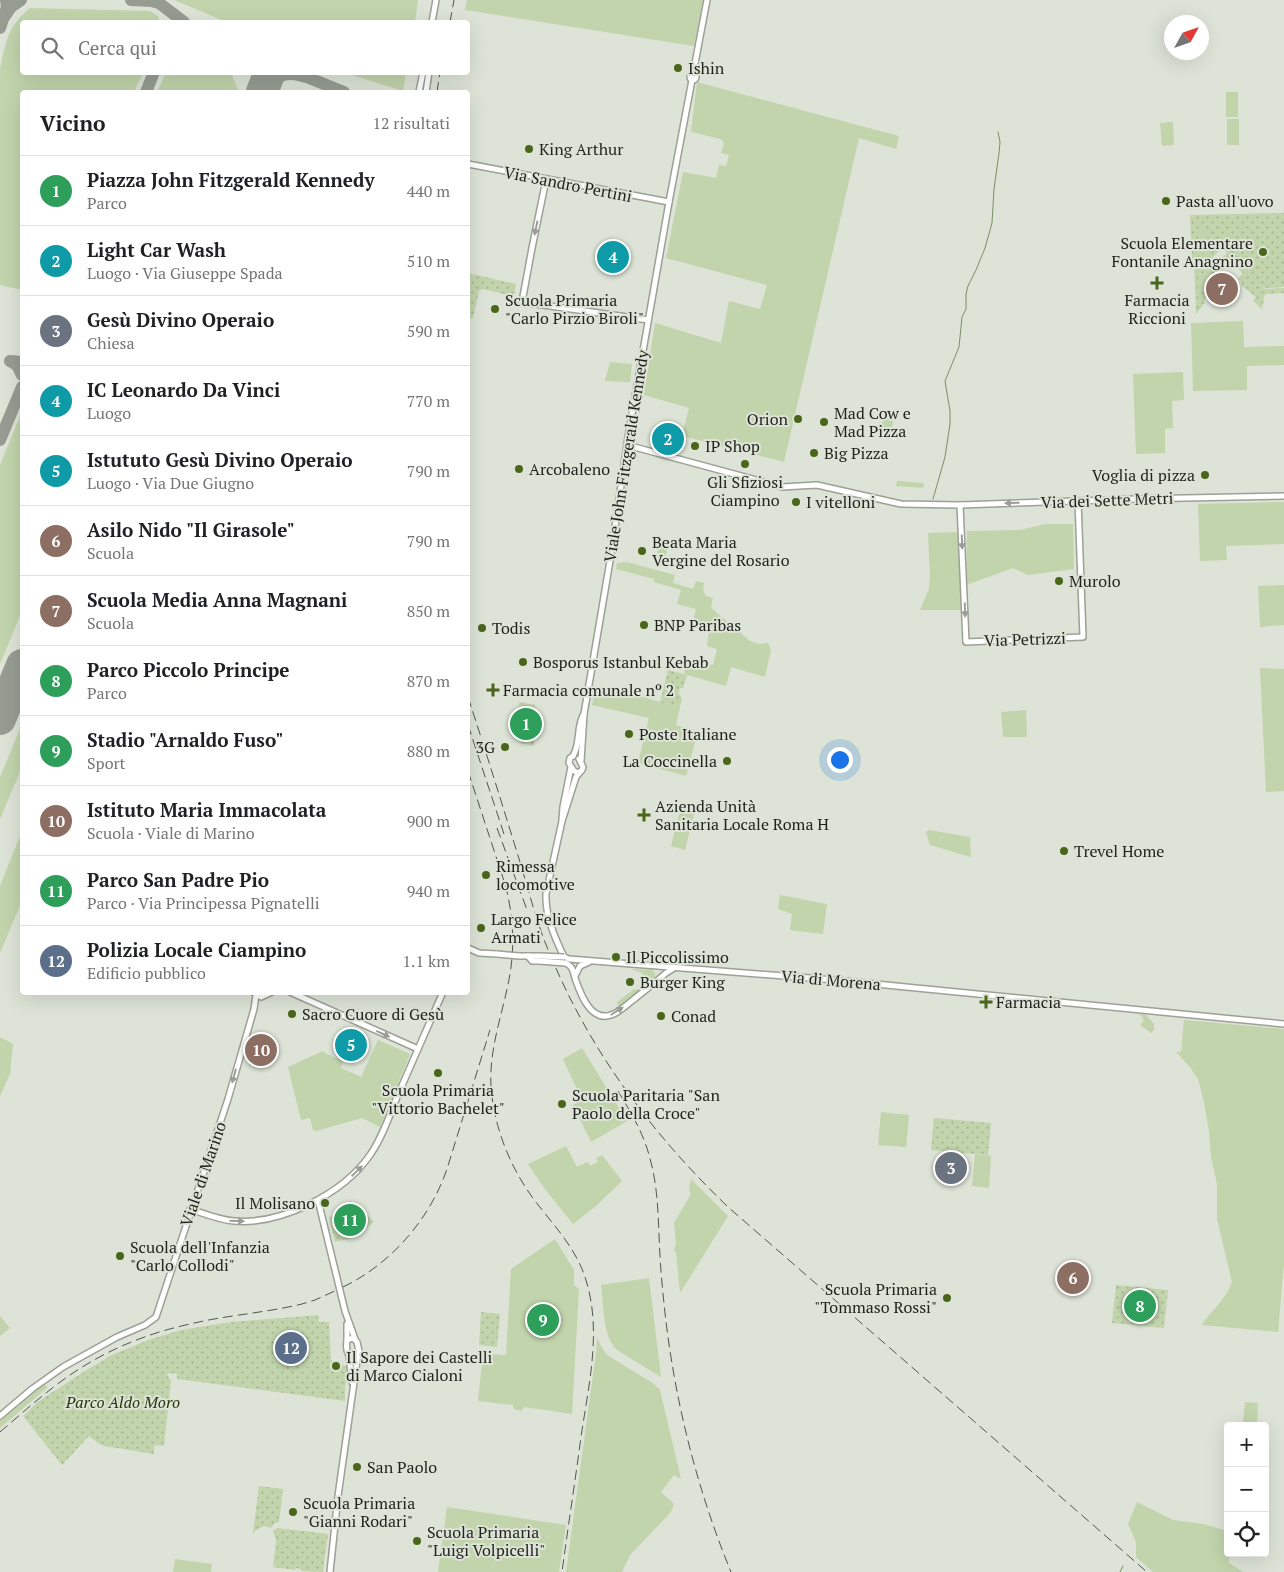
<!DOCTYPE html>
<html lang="it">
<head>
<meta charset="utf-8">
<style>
	:root { --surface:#fff; --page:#f2f2f2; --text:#202124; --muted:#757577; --line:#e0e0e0; --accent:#49661a }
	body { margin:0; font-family:"PT Serif",serif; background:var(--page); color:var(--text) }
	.controls { position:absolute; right:15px; bottom:15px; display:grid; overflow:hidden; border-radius:5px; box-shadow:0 5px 20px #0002 }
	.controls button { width:45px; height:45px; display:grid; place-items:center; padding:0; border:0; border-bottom:1px solid var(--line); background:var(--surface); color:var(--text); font:25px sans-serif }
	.compass { position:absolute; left:1164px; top:15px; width:45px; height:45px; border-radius:50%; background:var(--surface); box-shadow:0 5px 20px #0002; rotate:50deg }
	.you { position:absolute; left:839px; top:759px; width:18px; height:18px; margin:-12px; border:4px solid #fff; border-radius:50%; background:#1a73e8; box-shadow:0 0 0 8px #1a73e833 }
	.badge { display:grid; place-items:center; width:32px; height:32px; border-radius:50%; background:var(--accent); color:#fff; font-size:16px; font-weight:700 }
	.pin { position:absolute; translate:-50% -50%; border:2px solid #fff; box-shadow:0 1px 5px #0006 }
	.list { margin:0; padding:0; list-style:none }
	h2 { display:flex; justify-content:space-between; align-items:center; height:65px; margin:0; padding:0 20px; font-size:21px }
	h2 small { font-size:16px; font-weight:400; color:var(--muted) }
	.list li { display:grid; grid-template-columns:32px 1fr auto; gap:15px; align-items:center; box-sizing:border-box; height:70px; padding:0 20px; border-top:1px solid var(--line) }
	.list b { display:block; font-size:19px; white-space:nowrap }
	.list p { margin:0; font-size:16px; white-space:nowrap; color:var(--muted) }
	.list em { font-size:16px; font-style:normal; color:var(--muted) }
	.icon { flex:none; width:28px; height:28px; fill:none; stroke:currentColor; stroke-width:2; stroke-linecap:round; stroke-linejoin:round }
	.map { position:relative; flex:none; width:1284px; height:1572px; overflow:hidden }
	.search { position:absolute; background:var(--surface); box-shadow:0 5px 20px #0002; left:20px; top:20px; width:450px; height:55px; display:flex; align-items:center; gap:12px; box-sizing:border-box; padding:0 18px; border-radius:5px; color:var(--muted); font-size:19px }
	.panel { position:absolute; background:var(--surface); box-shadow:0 5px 20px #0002; left:20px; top:90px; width:450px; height:905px; border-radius:5px }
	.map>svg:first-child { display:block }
</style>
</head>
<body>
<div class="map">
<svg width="1284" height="1572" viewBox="0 0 1284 1572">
	<defs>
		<pattern id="park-dots" width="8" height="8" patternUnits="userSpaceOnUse" patternTransform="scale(1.25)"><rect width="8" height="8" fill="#c1d4ac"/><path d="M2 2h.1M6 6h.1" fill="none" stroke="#a5b694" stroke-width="1.8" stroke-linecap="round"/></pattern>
	</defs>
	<rect width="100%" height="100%" fill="#dde3d6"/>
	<g fill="#c1d4ac">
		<polygon points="174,0 418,0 415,22 227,22"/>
		<polygon points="467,0 703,0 694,46 465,10"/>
		<path d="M 30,8 L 150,11 L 158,16 L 159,22 L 22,22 L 22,72 L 143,73 L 134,92 L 22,92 L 22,290 L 0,285 L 0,69 C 6,42 7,27 30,8 Z"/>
		<polygon points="166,73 231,73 239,92 157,92"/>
		<polygon points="345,73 406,73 403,91"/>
		<polygon points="697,82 899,136 896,149 859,138 784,462 679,435 683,431 689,408 644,395 655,323 721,343 729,301 760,309 767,285 666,258 683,172 716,178 719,165 726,166 729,155 721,153 724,143 721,139 691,132"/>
		<rect x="1226" y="92" width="12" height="25"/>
		<rect x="1227" y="119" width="12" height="26"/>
		<polygon points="1173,122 1174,145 1162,146 1160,123"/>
		<polygon points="1197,231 1208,231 1208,253 1198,253"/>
		<polygon points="1208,273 1209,291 1198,292 1197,274"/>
		<polygon points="1243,321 1244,347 1284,346 1284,365 1247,366 1247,390 1193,391 1191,323"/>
		<polygon points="610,362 632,364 630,382 605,381"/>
		<polygon points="1183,372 1184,400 1172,401 1173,428 1165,429 1165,453 1136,454 1133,374"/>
		<polygon points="22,411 22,611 0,664 0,465"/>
		<polygon points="884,416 893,418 892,430 881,427"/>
		<polygon points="897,481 924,483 923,488 896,486"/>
		<polygon points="1284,502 1284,544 1226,546 1227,560 1200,561 1198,504"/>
		<polygon points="1046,524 1073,524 1074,569 1028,575 1013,568 966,585 967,531 1020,530"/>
		<polygon points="959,532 963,610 920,610 929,589 930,576 928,533"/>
		<polygon points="659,547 667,550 663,567 654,564"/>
		<polygon points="627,562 675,575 673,583 693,589 696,581 704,583 703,590 706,596 713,598 711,608 750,641 760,644 768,643 771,650 765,677 731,667 726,686 684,674 688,659 713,665 717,649 707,646 709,630 692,625 696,609 677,604 681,590 654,582 654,579 616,569 617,563"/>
		<polygon points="1284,585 1284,625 1260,627 1258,586"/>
		<polygon points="1260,668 1284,669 1284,791 1266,792"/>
		<polygon points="599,686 680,707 676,725 698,731 686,776 638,763 649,718 592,705 595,692 598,690"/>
		<polygon points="1026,710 1027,737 1003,737 1001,712"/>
		<polygon points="22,724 22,767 0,819 0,777"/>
		<polygon points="681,806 695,810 685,850 671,846"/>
		<polygon points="929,830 970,837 971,857 930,845 926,832"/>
		<polygon points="22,831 22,901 0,953 0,886"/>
		<polygon points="780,895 827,904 823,934 790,930 792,914 778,909"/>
		<path d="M 631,969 L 652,970 L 655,973 L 655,977 L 646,985 C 646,970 641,974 631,969 Z"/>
		<polygon points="642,988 619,1007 617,1002 633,990"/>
		<polygon points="1140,1014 1146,1015 1154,1024 1154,1030 1151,1033 1140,1025 1144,1021"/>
		<path d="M 1184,1020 L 1284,1029 L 1284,1263 L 1278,1332 L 1202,1325 C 1211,1310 1227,1299 1232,1282 L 1217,1219 L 1217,1184 L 1211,1157 L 1209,1131 L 1204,1102 L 1198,1079 L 1189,1066 L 1176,1052 L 1181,1052 Z"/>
		<polygon points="0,1037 13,1044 10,1074 0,1096"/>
		<polygon points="378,1040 410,1054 380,1127 362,1118 316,1131 313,1130 310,1118 301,1120 288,1067 323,1051 325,1053 343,1061 341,1068 361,1077"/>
		<polygon points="582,1048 627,1121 591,1142 573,1105 582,1100 563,1059"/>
		<polygon points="881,1112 909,1115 906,1147 878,1145"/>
		<polygon points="566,1146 577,1167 588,1162 590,1166 598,1162 596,1158 602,1155 622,1181 596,1206 573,1224 544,1188 528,1164"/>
		<polygon points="975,1154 991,1156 989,1188 972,1186"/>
		<polygon points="691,1179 728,1216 680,1293 676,1252 674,1251 676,1243 674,1223 691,1194 689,1190"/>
		<polygon points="555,1239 574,1270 574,1285 579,1289 572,1414 524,1407 521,1411 514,1409 513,1405 478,1401 483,1354 506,1355 511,1269"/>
		<path d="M 649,1278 L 661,1377 L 617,1350 C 602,1336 604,1305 601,1285 Z"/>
		<polygon points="0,1316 10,1328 0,1336"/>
		<polygon points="597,1337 601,1346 607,1355 654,1384 660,1390 681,1479 674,1475 661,1492 674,1504 671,1512 630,1555 622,1572 566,1572 596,1353"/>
		<polygon points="43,1384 48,1387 0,1428 0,1419"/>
		<polygon points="1245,1402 1258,1403 1257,1424 1243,1423"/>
		<polygon points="1137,1502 1173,1520 1203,1524 1228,1531 1228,1553 1232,1553 1228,1562 1243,1572 1153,1572 1136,1557 1136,1542 1128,1524"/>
		<polygon points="447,1507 566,1525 559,1572 438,1572"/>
		<polygon points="175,1559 212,1564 211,1572 173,1572"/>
	</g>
	<g fill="url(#park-dots)" fill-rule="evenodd">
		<path d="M 1284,213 L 1284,287 L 1265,288 L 1261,285 L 1265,289 L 1284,288 L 1284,293 L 1265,294 L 1262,309 L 1253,301 L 1256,297 L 1241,285 L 1242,282 L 1238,279 L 1243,273 L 1228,260 L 1214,274 L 1216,276 L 1212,281 L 1217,286 L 1204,300 L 1205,303 L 1196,314 L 1194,261 L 1215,260 L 1218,262 L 1227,253 L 1222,248 L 1213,257 L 1213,258 L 1192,260 L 1190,215 ZM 1198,231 L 1208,231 L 1208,253 L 1198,253 ZM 1208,273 L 1209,291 L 1198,292 L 1198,274 Z"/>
		<polygon points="468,273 516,284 514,296 482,289 479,291 473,318 468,319"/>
		<polygon points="668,670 687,675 683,688 680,688 679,693 682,699 680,707 660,702"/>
		<polygon points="519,702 535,705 534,746 521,743 516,739"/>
		<polygon points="934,1118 991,1123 988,1155 931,1150"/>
		<polygon points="356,1202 373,1222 357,1237 335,1242 329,1217 341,1214"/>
		<polygon points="1116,1285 1168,1290 1164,1328 1112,1323"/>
		<polygon points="481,1312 500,1314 497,1347 479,1345"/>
		<polygon points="318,1315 319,1322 329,1322 331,1360 348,1367 349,1376 345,1386 345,1401 177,1379 177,1374 169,1373 167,1375 171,1381 164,1446 156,1445 154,1447 154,1454 104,1446 98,1443 89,1436 62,1465 23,1416 39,1401 85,1371 112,1355 148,1340 181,1330 231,1322"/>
		<path d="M 259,1486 L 283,1489 L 279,1522 L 275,1523 L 271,1528 C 262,1524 258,1529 253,1533 Z"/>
		<polygon points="278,1528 328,1534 323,1572 301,1571 301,1569 296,1568 295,1570 273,1567 276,1540 273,1531"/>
	</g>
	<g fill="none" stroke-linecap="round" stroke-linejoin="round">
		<g stroke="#7c8f67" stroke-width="1">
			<polyline points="933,499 945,457 950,424 950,411 945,381 959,347 962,317 966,309 966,294 968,286 976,270 985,248 992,223 994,189 999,153 1000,142 998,132"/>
			<polyline points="1120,1572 1123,1566"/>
		</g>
		<g stroke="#979c92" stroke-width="12">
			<polyline points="131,0 151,1 159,3 184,22"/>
			<polyline points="5,16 11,7 21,0"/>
			<polyline points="0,28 7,7 6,0"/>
			<polyline points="146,92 154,72"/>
			<polyline points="261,92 264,72"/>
			<path d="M 263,92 C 278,70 292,71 314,80 C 324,84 334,88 344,92"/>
			<polyline points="22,362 10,361 17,365 22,375"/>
			<polyline points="0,440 22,387"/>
		</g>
		<g stroke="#979c92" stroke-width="32">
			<polyline points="262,92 270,72"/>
			<polyline points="0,719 22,665"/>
		</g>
		<g stroke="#9ba195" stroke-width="8">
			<g id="minor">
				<polyline points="432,22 436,0"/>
				<circle cx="693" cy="77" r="3"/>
				<polyline points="693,74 707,0"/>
				<polyline points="419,92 423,72"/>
				<polyline points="426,92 429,72"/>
				<polyline points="468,164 669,202"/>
				<polyline points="546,180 532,248 522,302 648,320"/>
				<polyline points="627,445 782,487 817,485 901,504 960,505 1136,499 1284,496"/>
				<polyline points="960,505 966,642 1083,637 1078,501"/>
				<path d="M 573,756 C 581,743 576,726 584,714"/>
				<polyline points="573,756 570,758 569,763 574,771 579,773"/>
				<polyline points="581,761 584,714 611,555 628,437 669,202 692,80"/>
				<path d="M 579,773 L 576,777 L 562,821 L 546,894 C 545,916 555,938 564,957 L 569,959 L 835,980 L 1284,1024"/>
				<polyline points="579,773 582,770 583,767 579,759"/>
				<polyline points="562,820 563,807 571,767"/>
				<polyline points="468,948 479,953 497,954"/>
				<polyline points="519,956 539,956"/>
				<polyline points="528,956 532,961 539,961"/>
				<path d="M 565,963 C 574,966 573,973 576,981 C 581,995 591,1022 611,1015 C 619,1013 626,1005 633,1000 C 644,991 656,982 666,973 L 674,968"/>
				<polyline points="575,976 580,966 589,962"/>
				<polyline points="253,992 261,997 272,992"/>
				<polyline points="290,992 418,1049"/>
				<polyline points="318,1200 345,1311 355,1339"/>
				<path d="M 190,1209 C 205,1214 219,1220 234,1221 C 281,1225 343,1194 370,1155 C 382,1138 389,1117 397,1097 C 412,1062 428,1027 443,992"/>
				<polyline points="347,1324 347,1340"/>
				<path d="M 353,1338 L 357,1342 L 359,1351 L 356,1356 L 351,1357 C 346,1353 346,1346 347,1340 Z"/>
				<polyline points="349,1355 352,1382"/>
				<polyline points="0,1416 32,1389 63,1367 117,1337 145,1325 156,1317 228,1099 254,1009 256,995"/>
				<polyline points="330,1572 338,1496 358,1354"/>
			</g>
		</g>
		<use href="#minor" stroke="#fff" stroke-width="5"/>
		<g stroke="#51554e" stroke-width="1" stroke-dasharray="10 5" stroke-linecap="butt">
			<polyline points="450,22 454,0"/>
			<polyline points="437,92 440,72"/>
			<path d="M 468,697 C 486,752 503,807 520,862 C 530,895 538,928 552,959 C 592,1054 654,1136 728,1207 L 1147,1572"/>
			<polyline points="468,725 504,834"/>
			<path d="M 468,771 L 505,884 C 513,913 515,944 510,974 C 503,1015 486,1054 492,1097 C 497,1135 512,1170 535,1201 C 552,1223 571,1243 582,1269 C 604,1323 589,1382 581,1437 C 575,1482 568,1527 562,1572"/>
			<polyline points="497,828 527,910"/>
			<path d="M 618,1091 C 630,1111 643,1132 649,1155 C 659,1188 658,1222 660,1256 C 661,1275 663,1294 665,1313 C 675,1402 697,1489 731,1572"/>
			<path d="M 343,1287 C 391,1264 430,1219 447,1169 L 490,1030"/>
			<path d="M 0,1432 C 27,1409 54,1384 84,1366 C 116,1346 153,1332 190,1324 C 227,1315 265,1313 302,1304 L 315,1300 L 337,1290"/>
		</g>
		<g stroke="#9ba195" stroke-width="8" stroke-linecap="butt">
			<g id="minor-bridge">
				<polyline points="497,954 519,956"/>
				<polyline points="539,956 564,957"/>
				<polyline points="539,961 565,963"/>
			</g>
		</g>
		<use href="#minor-bridge" stroke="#fff" stroke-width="5"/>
	</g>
	<defs><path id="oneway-solid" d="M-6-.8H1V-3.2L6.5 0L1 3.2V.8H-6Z" transform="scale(1.25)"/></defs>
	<g fill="#9a9c99">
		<use href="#oneway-solid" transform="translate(536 228) rotate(102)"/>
		<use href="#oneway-solid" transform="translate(1012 503) rotate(178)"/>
		<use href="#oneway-solid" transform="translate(962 542) rotate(88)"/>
		<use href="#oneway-solid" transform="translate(965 610) rotate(88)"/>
		<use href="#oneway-solid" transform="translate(617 1011) rotate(-32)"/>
		<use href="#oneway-solid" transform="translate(383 1034) rotate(24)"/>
		<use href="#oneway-solid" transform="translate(234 1076) rotate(105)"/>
		<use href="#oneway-solid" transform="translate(357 1171) rotate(-44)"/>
		<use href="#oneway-solid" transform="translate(237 1221) rotate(2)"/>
	</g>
	<g fill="#49661a" stroke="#dde3d6" stroke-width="2">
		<circle cx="678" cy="68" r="5"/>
		<circle cx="529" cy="149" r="5"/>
		<circle cx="1166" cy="201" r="5"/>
		<circle cx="1263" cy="252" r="5"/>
		<path d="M1154.5 275.5h5v5h5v5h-5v5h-5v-5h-5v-5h5z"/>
		<circle cx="495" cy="309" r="5"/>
		<circle cx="798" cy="419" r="5"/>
		<circle cx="824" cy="422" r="5"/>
		<circle cx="695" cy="446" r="5"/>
		<circle cx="814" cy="453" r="5"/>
		<circle cx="745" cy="464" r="5"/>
		<circle cx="519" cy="469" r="5"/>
		<circle cx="1205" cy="475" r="5"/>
		<circle cx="796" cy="502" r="5"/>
		<circle cx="642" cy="551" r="5"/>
		<circle cx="1059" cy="581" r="5"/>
		<circle cx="644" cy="625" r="5"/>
		<circle cx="482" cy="628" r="5"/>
		<circle cx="523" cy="662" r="5"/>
		<path d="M490.5 682.5h5v5h5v5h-5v5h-5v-5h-5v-5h5z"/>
		<circle cx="629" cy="734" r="5"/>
		<circle cx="505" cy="747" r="5"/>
		<circle cx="727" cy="761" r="5"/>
		<path d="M641.5 807.5h5v5h5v5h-5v5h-5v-5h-5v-5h5z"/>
		<circle cx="1064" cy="851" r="5"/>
		<circle cx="486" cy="875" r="5"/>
		<circle cx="481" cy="928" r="5"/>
		<circle cx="616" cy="957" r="5"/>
		<circle cx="630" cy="982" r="5"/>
		<path d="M983.5 994.5h5v5h5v5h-5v5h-5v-5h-5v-5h5z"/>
		<circle cx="292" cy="1014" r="5"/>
		<circle cx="661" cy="1016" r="5"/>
		<circle cx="438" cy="1073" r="5"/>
		<circle cx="562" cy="1104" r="5"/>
		<circle cx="325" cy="1203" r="5"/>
		<circle cx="120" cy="1256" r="5"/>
		<circle cx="947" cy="1298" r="5"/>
		<circle cx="336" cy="1366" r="5"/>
		<circle cx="357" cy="1467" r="5"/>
		<circle cx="293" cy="1512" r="5"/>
		<circle cx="417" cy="1541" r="5"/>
	</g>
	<g text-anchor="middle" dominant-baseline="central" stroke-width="4" stroke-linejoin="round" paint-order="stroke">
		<g font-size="16" fill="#1f221d" stroke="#dde3d6" text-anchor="start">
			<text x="688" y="68">Ishin</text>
			<text x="539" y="149">King Arthur</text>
			<text x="1176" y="201">Pasta all'uovo</text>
			<text x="1253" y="243" text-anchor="end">Scuola Elementare<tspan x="1253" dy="18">Fontanile Anagnino</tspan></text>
			<text x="505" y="300">Scuola Primaria<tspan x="505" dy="18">"Carlo Pirzio Biroli"</tspan></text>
			<text x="1157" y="300" text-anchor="middle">Farmacia<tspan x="1157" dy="18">Riccioni</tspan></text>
			<text x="834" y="413">Mad Cow e<tspan x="834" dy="18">Mad Pizza</tspan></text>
			<text x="788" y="419" text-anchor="end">Orion</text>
			<text x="705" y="446">IP Shop</text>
			<text x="824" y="453">Big Pizza</text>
			<text x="529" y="469">Arcobaleno</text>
			<text x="1195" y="475" text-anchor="end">Voglia di pizza</text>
			<text x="745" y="482" text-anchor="middle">Gli Sfiziosi<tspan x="745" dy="18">Ciampino</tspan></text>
			<text x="806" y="502">I vitelloni</text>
			<text x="652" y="542">Beata Maria<tspan x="652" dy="18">Vergine del Rosario</tspan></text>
			<text x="1069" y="581">Murolo</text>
			<text x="654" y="625">BNP Paribas</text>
			<text x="492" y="628">Todis</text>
			<text x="533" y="662">Bosporus Istanbul Kebab</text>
			<text x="503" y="690">Farmacia comunale nº 2</text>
			<text x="639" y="734">Poste Italiane</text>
			<text x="495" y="747" text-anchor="end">3G</text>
			<text x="717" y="761" text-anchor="end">La Coccinella</text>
			<text x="655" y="806">Azienda Unità<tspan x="655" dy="18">Sanitaria Locale Roma H</tspan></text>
			<text x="1074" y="851">Trevel Home</text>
			<text x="496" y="866">Rimessa<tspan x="496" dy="18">locomotive</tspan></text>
			<text x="491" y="919">Largo Felice<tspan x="491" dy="18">Armati</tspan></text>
			<text x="626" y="957">Il Piccolissimo</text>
			<text x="640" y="982">Burger King</text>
			<text x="996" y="1002">Farmacia</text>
			<text x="302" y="1014">Sacro Cuore di Gesù</text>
			<text x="671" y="1016">Conad</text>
			<text x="438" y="1090" text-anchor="middle">Scuola Primaria<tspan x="438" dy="18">"Vittorio Bachelet"</tspan></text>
			<text x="572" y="1095">Scuola Paritaria "San<tspan x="572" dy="18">Paolo della Croce"</tspan></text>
			<text x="315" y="1203" text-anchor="end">Il Molisano</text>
			<text x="130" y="1247">Scuola dell'Infanzia<tspan x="130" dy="18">"Carlo Collodi"</tspan></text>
			<text x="937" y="1289" text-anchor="end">Scuola Primaria<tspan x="937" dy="18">"Tommaso Rossi"</tspan></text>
			<text x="346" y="1357">Il Sapore dei Castelli<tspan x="346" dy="18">di Marco Cialoni</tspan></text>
			<text x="367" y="1467">San Paolo</text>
			<text x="303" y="1503">Scuola Primaria<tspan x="303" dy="18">"Gianni Rodari"</tspan></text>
			<text x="427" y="1532">Scuola Primaria<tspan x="427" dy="18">"Luigi Volpicelli"</tspan></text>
		</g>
		<g font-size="16" fill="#1f221d" stroke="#dde3d6">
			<text transform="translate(568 184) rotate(11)">Via Sandro Pertini</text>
			<text transform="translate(626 456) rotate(-81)">Viale John Fitzgerald Kennedy</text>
			<text transform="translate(1107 500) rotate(-2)">Via dei Sette Metri</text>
			<text transform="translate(1025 639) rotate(-2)">Via Petrizzi</text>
			<text transform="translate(831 980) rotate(5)">Via di Morena</text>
			<text transform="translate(203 1174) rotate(-71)">Viale di Marino</text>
		</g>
		<g font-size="16" font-style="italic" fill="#263708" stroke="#dde3d6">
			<text x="123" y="1402">Parco Aldo Moro</text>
		</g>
	</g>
</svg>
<div class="controls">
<button>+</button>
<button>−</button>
<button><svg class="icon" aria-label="locate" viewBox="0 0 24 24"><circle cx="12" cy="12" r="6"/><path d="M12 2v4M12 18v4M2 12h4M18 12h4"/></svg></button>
</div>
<svg class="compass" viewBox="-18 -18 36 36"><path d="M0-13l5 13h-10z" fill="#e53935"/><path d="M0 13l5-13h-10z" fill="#757577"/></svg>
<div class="you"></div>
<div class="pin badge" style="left:526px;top:724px;background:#2e9e5b">1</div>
<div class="pin badge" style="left:668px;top:439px;background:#0f9aa8">2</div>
<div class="pin badge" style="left:951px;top:1168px;background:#6b7280">3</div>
<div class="pin badge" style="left:613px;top:257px;background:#0f9aa8">4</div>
<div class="pin badge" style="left:351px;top:1045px;background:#0f9aa8">5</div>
<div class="pin badge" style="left:1073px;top:1278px;background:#8d6e63">6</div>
<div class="pin badge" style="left:1222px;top:289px;background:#8d6e63">7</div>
<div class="pin badge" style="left:1140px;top:1306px;background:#2e9e5b">8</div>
<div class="pin badge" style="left:543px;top:1320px;background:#2e9e5b">9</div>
<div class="pin badge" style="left:261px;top:1050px;background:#8d6e63">10</div>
<div class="pin badge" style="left:350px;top:1220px;background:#2e9e5b">11</div>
<div class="pin badge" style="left:291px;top:1348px;background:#5c6f8a">12</div>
<div class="search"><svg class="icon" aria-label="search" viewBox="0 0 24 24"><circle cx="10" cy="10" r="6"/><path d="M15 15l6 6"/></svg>Cerca qui</div>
<section class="panel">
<h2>Vicino<small>12 risultati</small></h2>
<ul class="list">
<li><span class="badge" style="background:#2e9e5b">1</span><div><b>Piazza John Fitzgerald Kennedy</b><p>Parco</p></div><em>440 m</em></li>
<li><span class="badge" style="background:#0f9aa8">2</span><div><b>Light Car Wash</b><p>Luogo · Via Giuseppe Spada</p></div><em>510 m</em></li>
<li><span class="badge" style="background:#6b7280">3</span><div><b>Gesù Divino Operaio</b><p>Chiesa</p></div><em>590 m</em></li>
<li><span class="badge" style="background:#0f9aa8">4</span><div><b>IC Leonardo Da Vinci</b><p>Luogo</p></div><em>770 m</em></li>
<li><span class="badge" style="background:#0f9aa8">5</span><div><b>Istututo Gesù Divino Operaio</b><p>Luogo · Via Due Giugno</p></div><em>790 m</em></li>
<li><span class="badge" style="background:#8d6e63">6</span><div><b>Asilo Nido &quot;Il Girasole&quot;</b><p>Scuola</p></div><em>790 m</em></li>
<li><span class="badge" style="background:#8d6e63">7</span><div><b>Scuola Media Anna Magnani</b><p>Scuola</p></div><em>850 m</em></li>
<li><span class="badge" style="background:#2e9e5b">8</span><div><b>Parco Piccolo Principe</b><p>Parco</p></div><em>870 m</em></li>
<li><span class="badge" style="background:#2e9e5b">9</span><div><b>Stadio &quot;Arnaldo Fuso&quot;</b><p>Sport</p></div><em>880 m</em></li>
<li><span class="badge" style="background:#8d6e63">10</span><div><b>Istituto Maria Immacolata</b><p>Scuola · Viale di Marino</p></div><em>900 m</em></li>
<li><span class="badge" style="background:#2e9e5b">11</span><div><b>Parco San Padre Pio</b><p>Parco · Via Principessa Pignatelli</p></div><em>940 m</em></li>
<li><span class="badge" style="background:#5c6f8a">12</span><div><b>Polizia Locale Ciampino</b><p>Edificio pubblico</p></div><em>1.1 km</em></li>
</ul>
</section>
</div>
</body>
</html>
